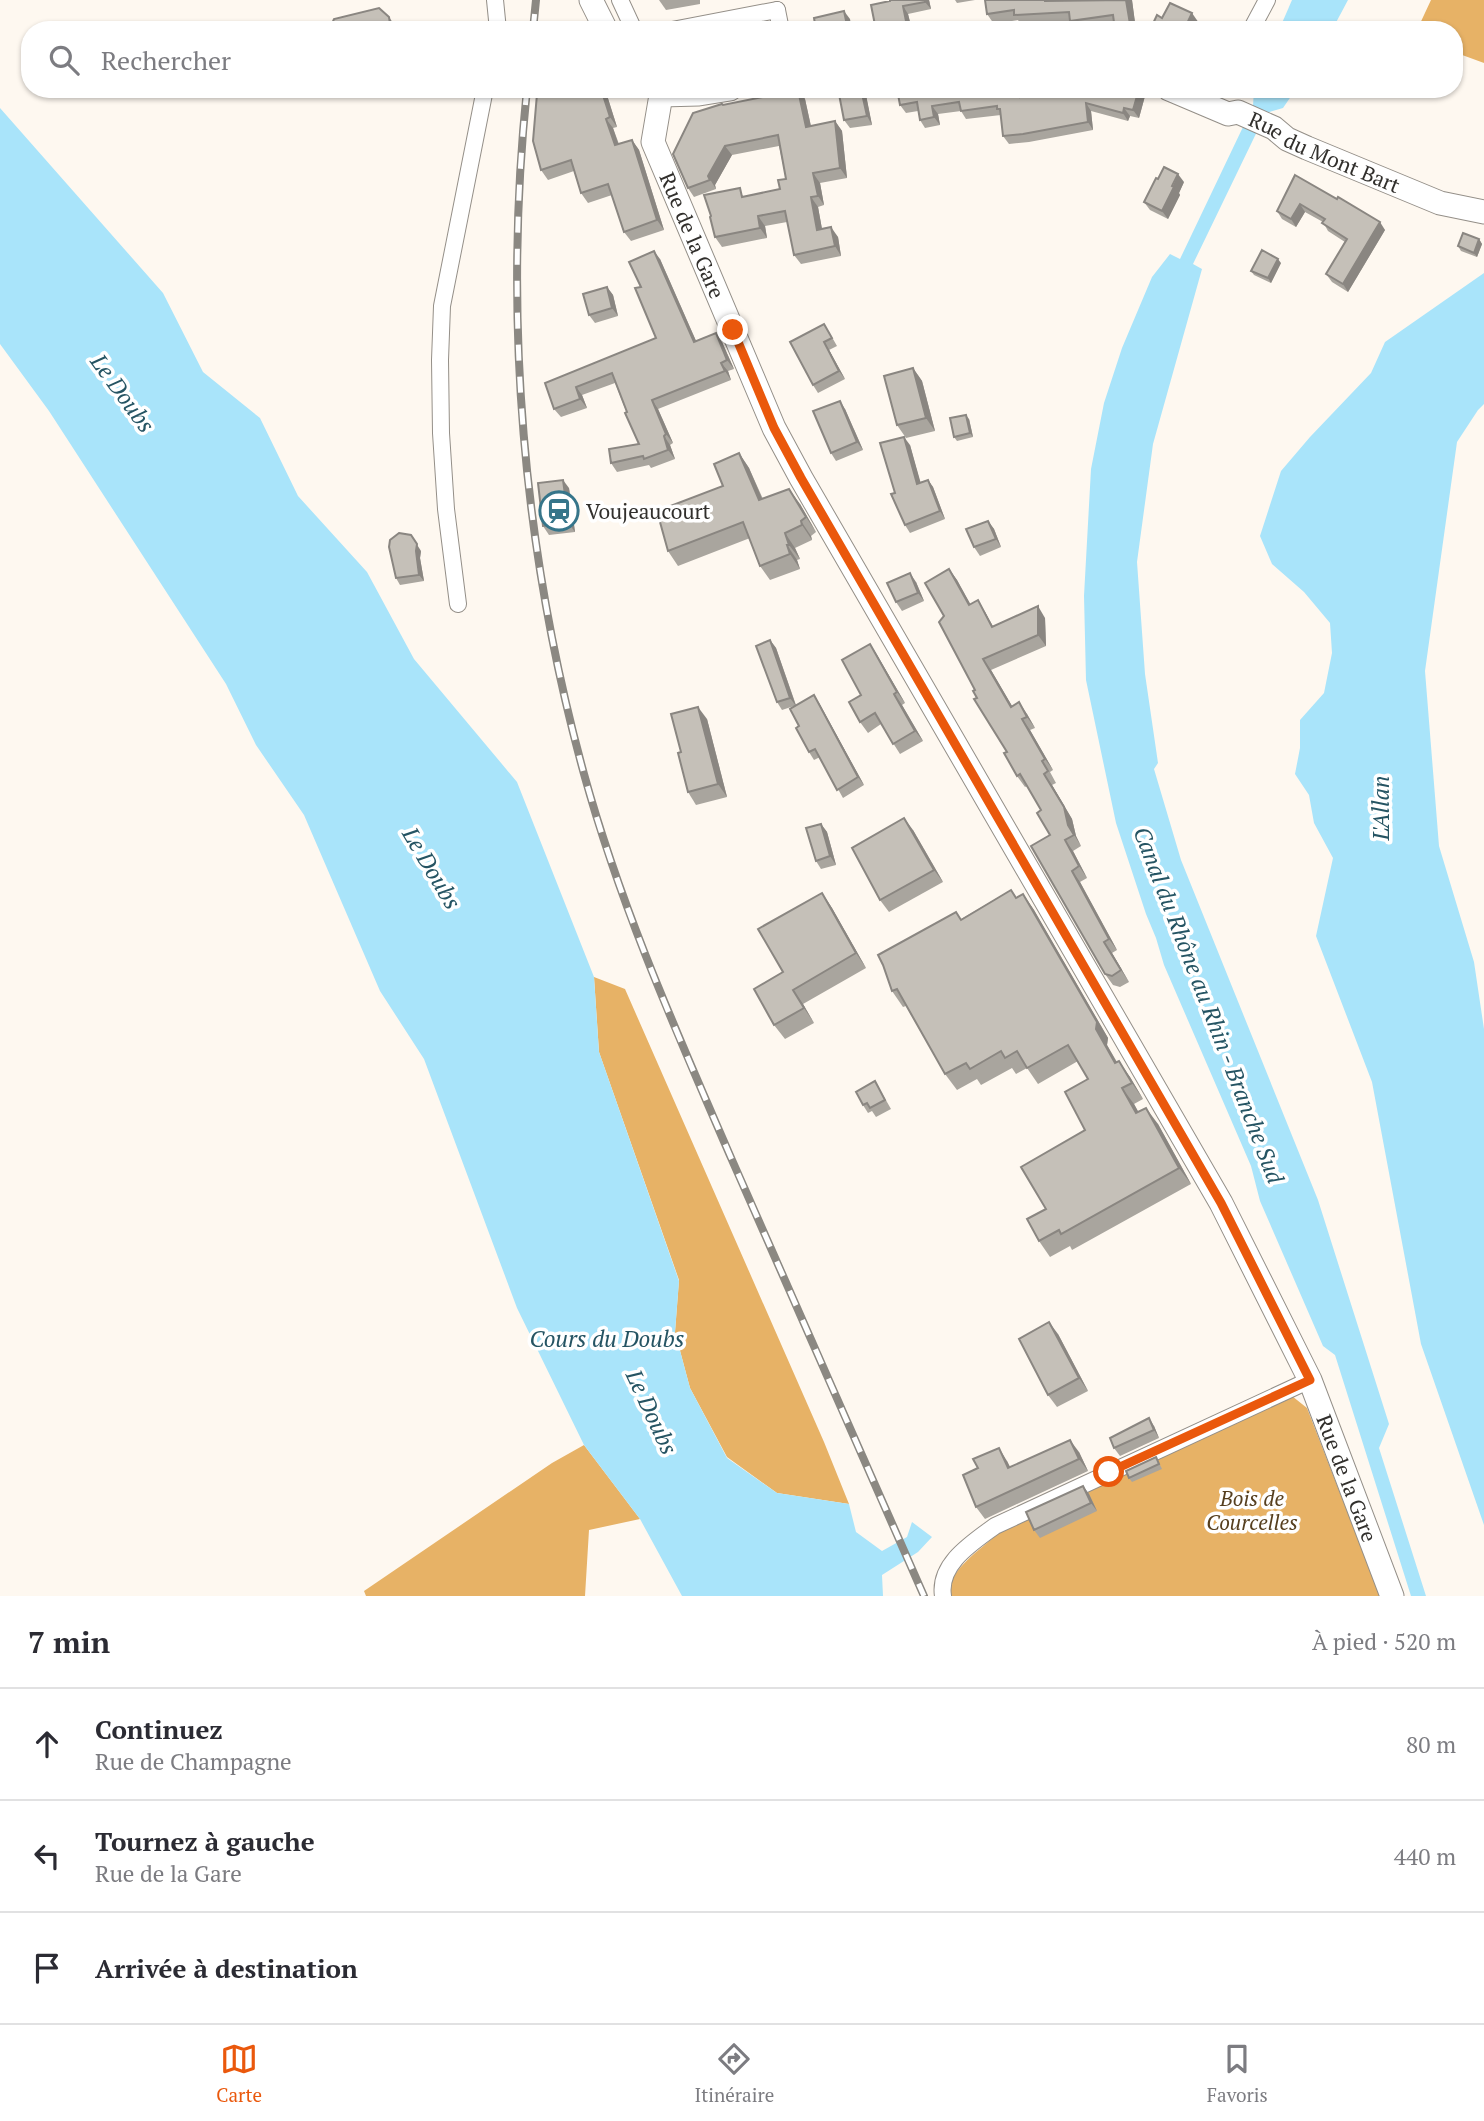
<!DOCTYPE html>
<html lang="fr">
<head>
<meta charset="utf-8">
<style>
	:root { --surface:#fff; --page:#f2f2f3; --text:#2b2b33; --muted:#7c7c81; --line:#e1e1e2; --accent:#ea580c }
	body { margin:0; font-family:"PT Serif",serif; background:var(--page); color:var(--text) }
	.stop { position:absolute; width:21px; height:21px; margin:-16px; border:5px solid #ea580c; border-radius:50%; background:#fff }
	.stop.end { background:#ea580c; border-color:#fff; box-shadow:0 2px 7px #0008 }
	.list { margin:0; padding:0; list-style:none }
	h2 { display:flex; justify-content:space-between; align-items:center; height:91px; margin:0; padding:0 28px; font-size:30px }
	h2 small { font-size:23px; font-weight:400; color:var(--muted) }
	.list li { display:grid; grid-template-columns:46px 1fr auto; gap:21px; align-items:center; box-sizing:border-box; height:112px; padding:0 28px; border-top:2px solid var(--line) }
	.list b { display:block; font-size:26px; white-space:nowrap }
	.list p { margin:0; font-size:23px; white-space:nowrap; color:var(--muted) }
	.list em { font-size:23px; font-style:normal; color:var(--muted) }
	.icon { flex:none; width:38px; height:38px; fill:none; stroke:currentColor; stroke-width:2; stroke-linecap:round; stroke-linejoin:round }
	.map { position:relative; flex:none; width:1484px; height:1596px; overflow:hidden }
	.search { position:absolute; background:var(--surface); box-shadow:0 2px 5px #0004; left:21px; right:21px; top:21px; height:77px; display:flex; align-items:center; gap:18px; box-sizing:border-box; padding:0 24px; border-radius:28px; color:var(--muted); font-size:26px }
	.sheet { height:427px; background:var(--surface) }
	nav { display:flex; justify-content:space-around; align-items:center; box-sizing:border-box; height:98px; border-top:2px solid var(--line); background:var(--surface); font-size:19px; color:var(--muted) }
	nav a { display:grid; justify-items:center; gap:4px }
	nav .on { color:var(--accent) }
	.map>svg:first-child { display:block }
</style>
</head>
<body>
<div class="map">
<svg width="1484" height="1596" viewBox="0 0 1484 1596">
	<rect width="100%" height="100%" fill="#fef8f0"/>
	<g fill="#e7b266">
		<polygon points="1431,0 1484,0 1484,63 1454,52 1454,30 1417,30"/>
		<polygon points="594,977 625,989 824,1442 849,1504 777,1493 727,1457 690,1388 675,1332 679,1280 599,1052"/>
		<path d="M 1292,1396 L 1307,1408 L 1380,1596 L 948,1596 C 946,1572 982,1548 999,1533 Z"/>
		<polygon points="584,1445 640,1519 589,1530 585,1596 366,1596 364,1591 552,1463"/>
	</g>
	<g fill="#a9e4fa">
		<polygon points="1292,0 1348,0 1332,30 1279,30"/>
		<polygon points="1254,89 1296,89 1283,108 1266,113 1193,264 1202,269 1153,444 1137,562 1145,674 1158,763 1154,769 1181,860 1318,1200 1389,1424 1379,1448 1426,1596 1411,1596 1335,1355 1323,1346 1260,1201 1251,1166 1164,965 1156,938 1146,914 1116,823 1086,680 1084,596 1091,469 1104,403 1122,348 1152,277 1170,254 1180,259 1253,106"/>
		<polygon points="0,108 163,293 203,372 260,418 298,496 367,572 414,659 517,782 594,977 599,1052 679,1281 675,1332 690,1388 727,1458 777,1493 849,1504 856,1532 882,1551 907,1537 912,1522 932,1537 918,1552 882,1575 883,1596 682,1596 640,1519 584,1445 517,1308 424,1059 380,991 304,815 256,745 226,684 49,411 0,344"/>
		<polygon points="1484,273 1484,404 1478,410 1457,442 1425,671 1439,846 1474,962 1484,1029 1484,1525 1421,1344 1372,1082 1316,936 1333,858 1314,823 1309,795 1295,774 1300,748 1300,720 1324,693 1332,653 1330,623 1304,592 1272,564 1260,536 1281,471 1310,437 1371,373 1385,342"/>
	</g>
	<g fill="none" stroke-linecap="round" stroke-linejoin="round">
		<g stroke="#948f88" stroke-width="18">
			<g id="street">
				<polyline points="495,0 498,30"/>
				<polyline points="620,0 633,28 637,30"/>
				<polyline points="777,10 781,30"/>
				<polyline points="672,30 777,10"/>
				<polyline points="1251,30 1267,0"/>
				<polyline points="458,604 446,509 441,433 440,360 442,306 485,89"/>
				<path d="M 943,1596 C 938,1564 972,1543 995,1526 L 1310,1380"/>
			</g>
		</g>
		<g stroke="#948f88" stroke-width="25">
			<g id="secondary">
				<polyline points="591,0 606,30"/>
				<path id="s1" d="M 1169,89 L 1228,114 L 1238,112 L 1274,128 L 1287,139 L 1307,148 L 1440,203 L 1484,212"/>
				<path id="s2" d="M 661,95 L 653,142 L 774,428 L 801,478 L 1221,1203 L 1310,1380 L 1392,1596"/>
				<polyline points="661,95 699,94 730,89"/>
			</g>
		</g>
		<use href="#street" stroke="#fff" stroke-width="16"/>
		<use href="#secondary" stroke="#fff" stroke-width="23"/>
		<g stroke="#8b8882" stroke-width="8">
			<g id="rail">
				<polyline points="533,30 536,0"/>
				<path d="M 527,89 C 503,318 523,552 584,774 C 621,908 677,1033 732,1160 C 796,1305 860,1451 924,1596"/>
			</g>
		</g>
		<use href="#rail" stroke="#fff" stroke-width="5" stroke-dasharray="16" stroke-linecap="butt"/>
	</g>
	<g fill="#a9a59e">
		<polygon points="659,0 700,0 700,4 666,10"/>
		<polygon points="890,0 929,0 931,9 908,14 912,30 876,30 890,1"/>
		<polygon points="955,0 975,0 957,3"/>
		<polygon points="985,0 1132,0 1136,30 1115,30 1115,26 1077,30 1071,22 1021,25 1018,20 994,24 987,14"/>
		<polygon points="548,89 605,89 617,127 613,128 619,144 632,140 639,150 664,230 631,241 624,232 612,195 588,203 581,193 574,171 548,180 541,170"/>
		<polygon points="897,89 1024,96 1056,89 1141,89 1145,96 1139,118 1130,116 1128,121 1091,111 1093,130 1029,142 1009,144 1003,136 1001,115 966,119 961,111 938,114 940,125 925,128 920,120 918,111 906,113 900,105"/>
		<polygon points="798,90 805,99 811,126 835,121 842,131 847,178 820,183 824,205 818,207 822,229 838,237 841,256 801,264 794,255 787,222 765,226 767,238 722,247 715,237 746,196 780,189 786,179 779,146 732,155 715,185 716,189 694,197 688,188 723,105"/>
		<polygon points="865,90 872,125 850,128 844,120"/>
		<polygon points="1295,175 1385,230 1348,292 1332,282 1326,274 1345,242 1328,231 1323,222 1305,212 1296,227 1282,219 1277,211"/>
		<polygon points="1184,182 1179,193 1180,195 1168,219 1150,210 1144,202"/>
		<polygon points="1479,239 1482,244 1477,257 1461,251 1458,246"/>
		<polygon points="660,259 696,341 722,342 734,369 728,371 731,380 658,409 673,443 670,445 675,459 651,468 649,465 617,472 611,463 639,444 615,383 582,395 587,408 561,417 554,409 545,383 656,338 641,287"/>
		<polygon points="1281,263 1271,283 1254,275 1251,271"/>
		<polygon points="607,287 613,295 618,316 595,323 589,315"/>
		<polygon points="829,332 837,346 829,350 845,379 818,393 813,385 790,342"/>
		<polygon points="913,368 922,381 935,431 906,438 897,425"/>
		<polygon points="845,409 863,450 836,461 831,453"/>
		<polygon points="969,419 973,437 957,441 954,437"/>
		<polygon points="910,445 920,482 928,480 933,487 945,519 910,533 905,525 895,493"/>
		<polygon points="739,453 749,468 763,499 800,504 816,532 811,536 812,540 795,548 800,559 797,560 800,569 770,580 760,566 750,538 678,566 668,551 723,486"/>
		<polygon points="569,488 575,532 549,535 543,526"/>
		<polygon points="988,521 994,529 1001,547 980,556 974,547"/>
		<polygon points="421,551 420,558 424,581 400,585 396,578"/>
		<polygon points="949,569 957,580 970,604 985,612 993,627 1045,618 1046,646 991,670 1012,706 1027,714 1035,728 1030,730 1053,770 1050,772 1056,783 1052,785 1072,819 1076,836 1081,846 1073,851 1087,878 1080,882 1117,950 1112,953 1129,982 1120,987 1113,985 1105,974 1041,810 1027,786 1025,787 1017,776 1007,752 977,698 975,690 944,616"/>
		<polygon points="916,582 924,601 902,611 896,602"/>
		<polygon points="770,640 776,648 796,705 819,703 864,785 843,798 820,757 814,760 809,752 794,706 782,710 777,702"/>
		<polygon points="870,644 877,655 905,703 902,705 923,741 900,754 881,724 868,733 860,722 861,695"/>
		<polygon points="707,719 727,797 696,805 688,792 681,752"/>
		<polygon points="821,824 827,832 836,865 821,869 816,861"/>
		<polygon points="913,830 943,882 889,912 880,900"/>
		<polygon points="1011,890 1017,898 1023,894 1034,910 1108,1038 1107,1045 1117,1062 1130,1077 1143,1099 1134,1104 1138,1112 1158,1124 1191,1184 1072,1250 1070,1246 1050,1257 1039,1241 1046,1209 1085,1130 1088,1079 1078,1061 1038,1084 1027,1068 1016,1074 1012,1068 981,1085 977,1079 957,1090 945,1074 906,1006 903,1007 892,991 956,912 961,919"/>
		<polygon points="822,893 832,908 866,968 803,1004 814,1023 785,1039 774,1025 783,972"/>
		<polygon points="875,1081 891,1109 876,1117 872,1111 868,1113 863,1105"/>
		<polygon points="1058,1334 1088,1391 1057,1407 1048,1395"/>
		<polygon points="1154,1426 1159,1438 1120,1456 1114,1448"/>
		<polygon points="1079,1452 1088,1471 985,1519 976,1507 1007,1461 1010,1467"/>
		<polygon points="1156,1457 1162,1469 1132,1482 1129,1478"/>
		<polygon points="1083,1486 1089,1494 1097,1511 1040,1538 1034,1530"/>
	</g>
	<g fill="#8a8681">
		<polygon points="925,0 929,0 931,9 925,2"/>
		<polygon points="1126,0 1132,0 1136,30 1131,30"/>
		<polygon points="903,6 908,14 912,30 910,30 907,26"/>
		<polygon points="844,11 850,19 852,30 848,30"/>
		<polygon points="1192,13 1201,26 1199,30 1184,30"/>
		<polygon points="389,17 397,29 397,30 391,30"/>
		<polygon points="601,89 605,89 617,127 610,117"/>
		<polygon points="861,89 865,90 872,125 867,116"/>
		<polygon points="1019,89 1023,89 1026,105 1020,97"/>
		<polygon points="1139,89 1141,89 1145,96 1139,118 1133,110"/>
		<polygon points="798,90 805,99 813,136 806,127"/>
		<polygon points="1086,103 1091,111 1093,130 1088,122"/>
		<polygon points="932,106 938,114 940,125 934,117"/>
		<polygon points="1124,108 1130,116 1128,121 1123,113"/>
		<polygon points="606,119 613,128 622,155 615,145"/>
		<polygon points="835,121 842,131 847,178 840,168"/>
		<polygon points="632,140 639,150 664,230 657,220"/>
		<polygon points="725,146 732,155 715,185 716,189 708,176"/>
		<polygon points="813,173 820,183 824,205 818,196"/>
		<polygon points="1178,174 1184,182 1179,193 1180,195 1168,219 1162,211"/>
		<polygon points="811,197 818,207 824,240 817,230"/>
		<polygon points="1300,204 1305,212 1296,227 1291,219"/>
		<polygon points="758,216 765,226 767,238 760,228"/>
		<polygon points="1380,222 1385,230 1348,292 1343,284"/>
		<polygon points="831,227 838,237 841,256 835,246"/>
		<polygon points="1479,239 1482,244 1477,257 1474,253"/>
		<polygon points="654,251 660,259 700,350 694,342"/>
		<polygon points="1278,259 1281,263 1271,283 1268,278"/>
		<polygon points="607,287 613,295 618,316 612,308"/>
		<polygon points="716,333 722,342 734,369 727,360"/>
		<polygon points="824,342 829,350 845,379 839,371"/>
		<polygon points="721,363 728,371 731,380 725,371"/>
		<polygon points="913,368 922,381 935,431 926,418"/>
		<polygon points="576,387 582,395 587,408 580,399"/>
		<polygon points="652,400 658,409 673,443 666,434"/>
		<polygon points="840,401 845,409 863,450 857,442"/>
		<polygon points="966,415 969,419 973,437 970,433"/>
		<polygon points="664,436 670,445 675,459 668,450"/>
		<polygon points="904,437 910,445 923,491 917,484"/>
		<polygon points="739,453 749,468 769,515 759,500"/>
		<polygon points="563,480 569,488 575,532 569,524"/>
		<polygon points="928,480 933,487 945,519 940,511"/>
		<polygon points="789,489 800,504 816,532 806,517"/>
		<polygon points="801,521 811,536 812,540 802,525"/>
		<polygon points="988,521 994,529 1001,547 996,539"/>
		<polygon points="785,533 795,548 800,559 789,545"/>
		<polygon points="411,535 421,551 420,558 424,581 419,575"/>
		<polygon points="787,545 797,560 800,569 790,554"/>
		<polygon points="949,569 957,580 977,616 969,605"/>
		<polygon points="910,573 916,582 924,601 918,593"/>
		<polygon points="978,600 985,612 1000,639 992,627"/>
		<polygon points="1038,606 1045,618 1046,646 1038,635"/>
		<polygon points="770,640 776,648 796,706 790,698"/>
		<polygon points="870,644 877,655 905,703 897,692"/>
		<polygon points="983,659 991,670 1019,718 1011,707"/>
		<polygon points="894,694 902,705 923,741 915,731"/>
		<polygon points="814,695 819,703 864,785 858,777"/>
		<polygon points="1019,702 1027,714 1035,728 1027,717"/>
		<polygon points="698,707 707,719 727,797 718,784"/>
		<polygon points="1022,719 1030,730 1053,770 1045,759"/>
		<polygon points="1044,774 1052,785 1072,819 1076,836 1081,846 1068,825"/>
		<polygon points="904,818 913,830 943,882 934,870"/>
		<polygon points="821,824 827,832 836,865 830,856"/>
		<polygon points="1065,840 1073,851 1087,878 1079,866"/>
		<polygon points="1072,871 1080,882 1117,950 1109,939"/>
		<polygon points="822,893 832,908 866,968 856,953"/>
		<polygon points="1023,894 1034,910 1108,1038 1107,1045 1126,1079 1115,1063 1096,1029"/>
		<polygon points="1104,942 1112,953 1129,982 1121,970"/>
		<polygon points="793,990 803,1004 814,1023 804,1008"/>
		<polygon points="1119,1061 1130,1077 1143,1099 1132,1083"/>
		<polygon points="1122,1088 1134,1104 1148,1129 1136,1113"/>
		<polygon points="1146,1108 1158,1124 1191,1184 1179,1168"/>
		<polygon points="1049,1322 1058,1334 1088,1391 1079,1378"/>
		<polygon points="1149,1418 1154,1426 1159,1438 1154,1430"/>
		<polygon points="1070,1440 1079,1452 1088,1471 1079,1459"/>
		<polygon points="999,1448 1007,1461 1017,1481 1008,1468"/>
		<polygon points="1083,1486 1089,1494 1097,1511 1091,1503"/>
	</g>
	<g fill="#c5c0b8" stroke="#8a8681" stroke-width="2">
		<polygon points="890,0 925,0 925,2 903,6 907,26 888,30 876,30 871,5 890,1"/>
		<polygon points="985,0 1045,0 1045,1 1126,0 1131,30 1115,30 1113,15 1070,21 1069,12 1014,15 1014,10 987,14"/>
		<polygon points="1170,3 1192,13 1184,30 1150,30 1157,15 1162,18"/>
		<polygon points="379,8 389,17 391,30 329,30 334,19"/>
		<polygon points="844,11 848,30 816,30 814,18"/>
		<polygon points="548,89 601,89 610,117 606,119 615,145 632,140 657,220 624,232 608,184 581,193 571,160 541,170 533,141 537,94"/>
		<polygon points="838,89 861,89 867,116 844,120"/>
		<polygon points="897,89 1019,89 1020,97 1056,89 1139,89 1133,110 1124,108 1123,113 1086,103 1088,122 1023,134 1003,136 1000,109 997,109 997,106 961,111 959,102 932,106 934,117 920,120 917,102 900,105"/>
		<polygon points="798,90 806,127 835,121 840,168 813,173 818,196 811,197 817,230 831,227 835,246 794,255 785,211 758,216 760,228 715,237 710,217 711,216 704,195 740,188 742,197 780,189 778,180 786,179 778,135 725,146 708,176 710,180 688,188 673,154 693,113 722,104 723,105"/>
		<polygon points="1164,167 1178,174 1172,186 1174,187 1162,211 1144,202 1156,178 1158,179"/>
		<polygon points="1295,175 1337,199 1338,197 1380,222 1343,284 1326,274 1347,239 1322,223 1325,219 1300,204 1291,219 1277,211"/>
		<polygon points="1463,233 1479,239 1474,253 1458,246"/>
		<polygon points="1262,250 1278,259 1268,278 1251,271"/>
		<polygon points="654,251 694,342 716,333 727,360 721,363 725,371 652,400 666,434 664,436 668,450 644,459 643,456 611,463 609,449 639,444 625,413 627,412 612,373 576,387 580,399 554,409 545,383 656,338 635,288 641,287 629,262"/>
		<polygon points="607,287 612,308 589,315 583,294"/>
		<polygon points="824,324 832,338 824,342 839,371 813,385 790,342"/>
		<polygon points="913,368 926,418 897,425 884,376"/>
		<polygon points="840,401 857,442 831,453 813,411"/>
		<polygon points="966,415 970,433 954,437 950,418"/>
		<polygon points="904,437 917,484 928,480 940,511 905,525 891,494 895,493 880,443"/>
		<polygon points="739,453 759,500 789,489 806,517 801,521 802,525 785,533 789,545 787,545 790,554 760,566 743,522 668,551 660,522 660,510 723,486 714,464"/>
		<polygon points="563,480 569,524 543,526 538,483"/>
		<polygon points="988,521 996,539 974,547 966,529"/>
		<polygon points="399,533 411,535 417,544 416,551 419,575 396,578 389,547 390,540"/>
		<polygon points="949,569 969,605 978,600 992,627 1038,606 1038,635 983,659 1011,707 1019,702 1027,717 1022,719 1045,759 1042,761 1048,771 1044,774 1064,807 1068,825 1074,835 1065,840 1079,866 1072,871 1109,939 1104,942 1121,970 1112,976 1105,974 1031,846 1050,835 1037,813 1041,810 1020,774 1017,776 1004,753 1007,752 974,699 977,698 973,691 975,690 939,622 944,616 925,583"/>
		<polygon points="910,573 918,593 896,602 887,583"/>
		<polygon points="770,640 790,698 777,702 756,646"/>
		<polygon points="870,644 897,692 894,694 915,731 893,744 875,713 860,722 849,702 861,695 842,660"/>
		<polygon points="814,695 858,777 837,790 815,749 809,752 796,728 799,726 790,709"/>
		<polygon points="698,707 718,784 688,792 678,753 681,752 671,714"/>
		<polygon points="904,818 934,870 880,900 852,848"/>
		<polygon points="821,824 830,856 816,861 806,828"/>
		<polygon points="1011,890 1016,898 1023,894 1097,1022 1096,1029 1115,1063 1119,1061 1132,1083 1122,1088 1136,1113 1146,1108 1179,1168 1061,1234 1059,1230 1039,1241 1027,1219 1046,1209 1021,1167 1085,1130 1065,1092 1088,1079 1068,1045 1027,1068 1017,1051 1005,1058 1001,1051 970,1069 966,1063 945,1074 897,989 892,991 883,965 878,955 956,912 961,920"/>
		<polygon points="822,893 856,953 793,990 804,1008 774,1025 754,989 783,972 758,929"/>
		<polygon points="875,1081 885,1100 870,1108 867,1103 863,1105 856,1092"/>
		<polygon points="1049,1322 1079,1378 1048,1395 1019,1339"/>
		<polygon points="1149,1418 1154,1430 1114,1448 1110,1438"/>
		<polygon points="1070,1440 1079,1459 976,1507 963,1475 978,1468 973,1459 999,1448 1008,1468"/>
		<polygon points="1156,1457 1159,1464 1129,1478 1126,1471"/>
		<polygon points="1083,1486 1091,1503 1034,1530 1026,1512"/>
	</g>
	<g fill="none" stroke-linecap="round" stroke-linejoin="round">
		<polyline stroke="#ea580c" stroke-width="9" points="733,330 774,428 801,478 1221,1203 1310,1380 1109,1472"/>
	</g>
	<defs>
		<g id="station-ring" transform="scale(2.0125)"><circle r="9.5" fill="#fff" stroke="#36758a" stroke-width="1.5"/><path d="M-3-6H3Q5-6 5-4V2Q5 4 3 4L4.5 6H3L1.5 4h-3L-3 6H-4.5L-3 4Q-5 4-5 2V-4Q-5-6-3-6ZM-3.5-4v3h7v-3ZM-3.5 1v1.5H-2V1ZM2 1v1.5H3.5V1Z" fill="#36758a"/></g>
	</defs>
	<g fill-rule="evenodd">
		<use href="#station-ring" x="559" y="511"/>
	</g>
	<g text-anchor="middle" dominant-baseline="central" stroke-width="7" stroke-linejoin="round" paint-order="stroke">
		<g font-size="21" fill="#312f2c" stroke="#fff">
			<text stroke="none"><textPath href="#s1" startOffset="170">Rue du Mont Bart</textPath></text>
			<text stroke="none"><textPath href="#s2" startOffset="149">Rue de la Gare</textPath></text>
			<text stroke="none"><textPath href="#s2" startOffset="1556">Rue de la Gare</textPath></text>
		</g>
		<g font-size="21" fill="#312f2c" stroke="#fff" text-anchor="start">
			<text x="586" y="511">Voujeaucourt</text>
		</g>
		<g font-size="21" font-style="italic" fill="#563f1f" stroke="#fff">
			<text x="1252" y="1498">Bois de<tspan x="1252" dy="24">Courcelles</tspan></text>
		</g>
		<g font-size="23" font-style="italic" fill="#255463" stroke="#fff">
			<text transform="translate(123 393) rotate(54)">Le Doubs</text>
			<text transform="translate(1380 808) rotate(-90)">L'Allan</text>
			<text transform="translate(432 868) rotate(59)">Le Doubs</text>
			<text transform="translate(1209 1005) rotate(69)">Canal du Rhône au Rhin - Branche Sud</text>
			<text x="607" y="1338">Cours du Doubs</text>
			<text transform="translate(652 1412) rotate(65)">Le Doubs</text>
		</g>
	</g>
</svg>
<div class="stop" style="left:1109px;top:1472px"></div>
<div class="stop end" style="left:733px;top:330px"></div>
<div class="search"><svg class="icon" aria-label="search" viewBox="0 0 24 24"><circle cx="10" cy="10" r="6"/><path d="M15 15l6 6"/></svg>Rechercher</div>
</div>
<section class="sheet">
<h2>7 min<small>À pied · 520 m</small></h2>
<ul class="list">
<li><svg class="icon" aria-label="ahead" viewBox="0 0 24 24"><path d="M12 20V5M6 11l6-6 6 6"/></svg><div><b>Continuez</b><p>Rue de Champagne</p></div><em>80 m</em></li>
<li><svg class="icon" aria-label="left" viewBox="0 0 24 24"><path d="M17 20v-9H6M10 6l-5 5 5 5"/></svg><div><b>Tournez à gauche</b><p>Rue de la Gare</p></div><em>440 m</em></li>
<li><svg class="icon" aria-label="arrive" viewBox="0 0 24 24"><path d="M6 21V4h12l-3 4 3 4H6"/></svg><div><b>Arrivée à destination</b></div></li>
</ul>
</section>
<nav>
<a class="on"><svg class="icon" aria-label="map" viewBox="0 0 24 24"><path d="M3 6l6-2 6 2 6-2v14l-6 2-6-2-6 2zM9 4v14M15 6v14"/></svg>Carte</a>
<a><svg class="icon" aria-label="directions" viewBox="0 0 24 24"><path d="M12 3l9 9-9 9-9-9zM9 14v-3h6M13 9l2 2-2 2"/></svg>Itinéraire</a>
<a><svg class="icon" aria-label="saved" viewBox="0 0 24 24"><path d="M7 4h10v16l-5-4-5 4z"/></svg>Favoris</a>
</nav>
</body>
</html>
